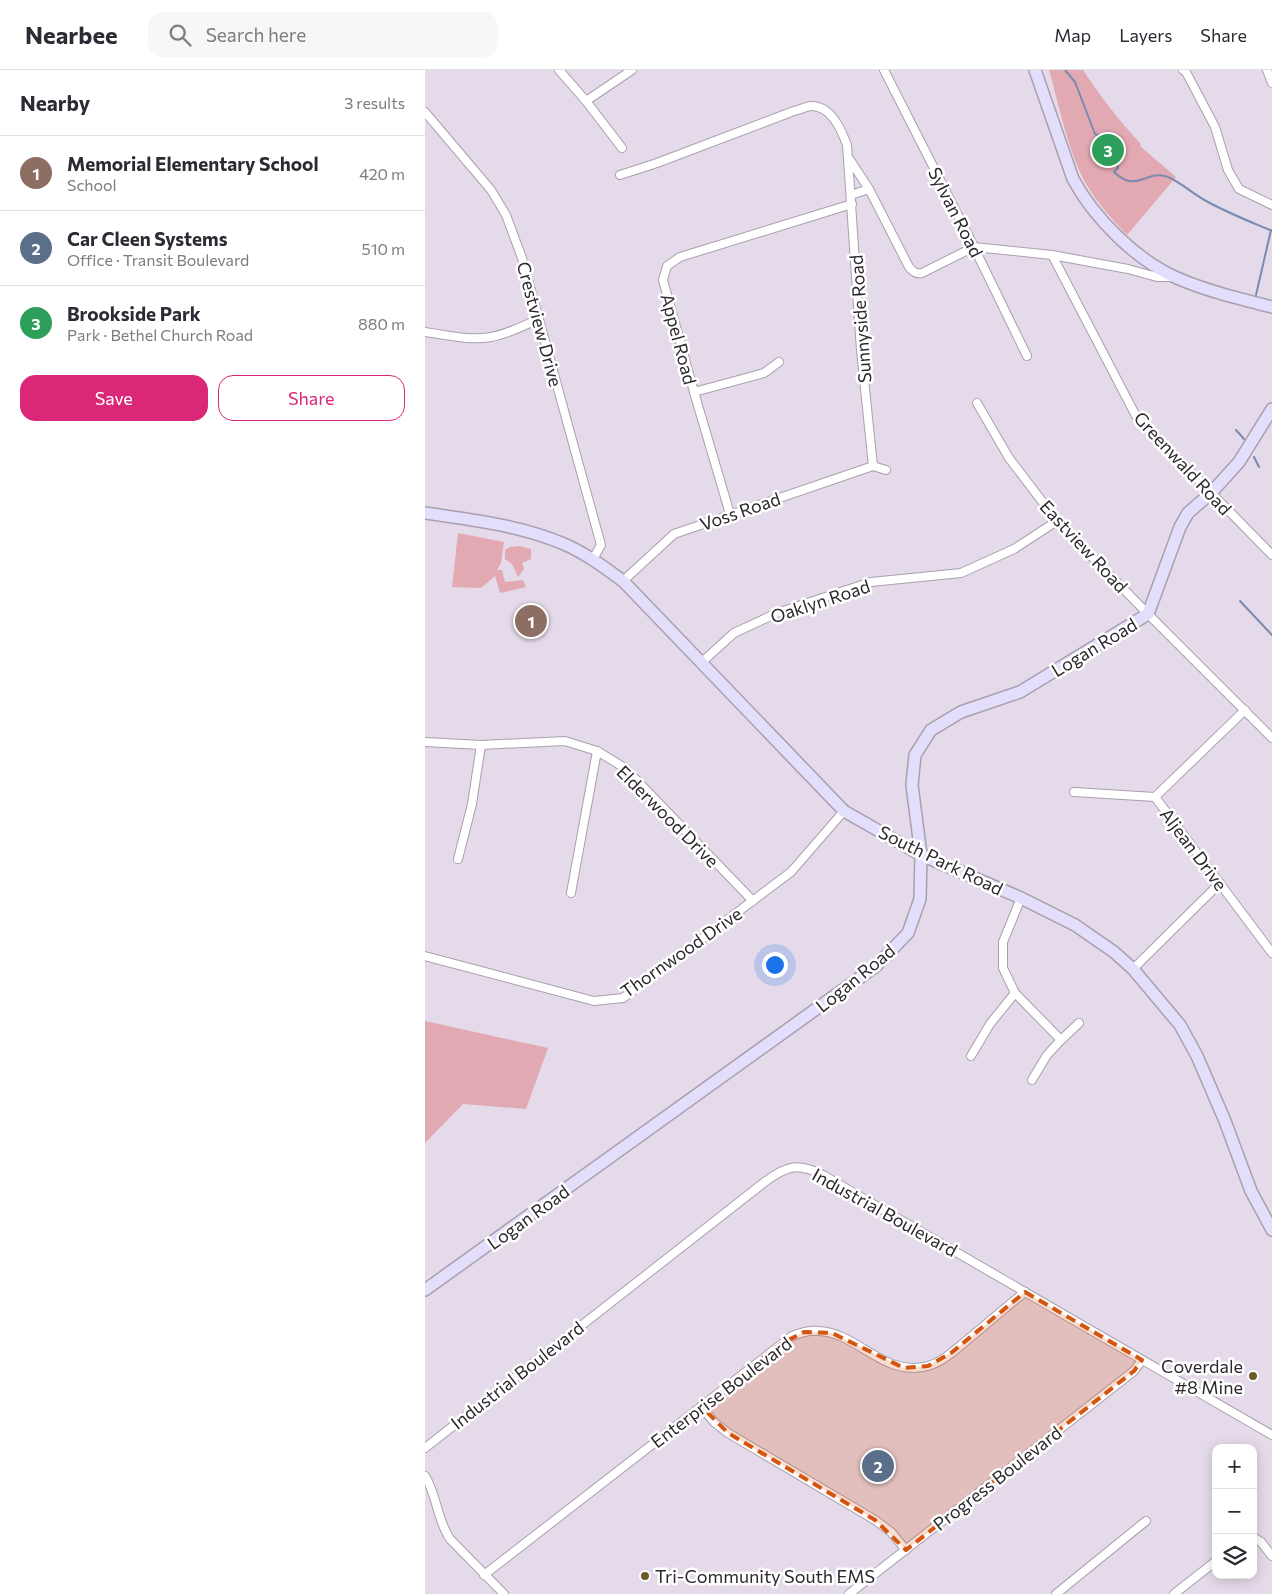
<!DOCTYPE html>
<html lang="en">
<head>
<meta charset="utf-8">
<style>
	:root { --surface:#fff; --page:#f7f7f7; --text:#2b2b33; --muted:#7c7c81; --line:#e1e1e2; --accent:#db2777 }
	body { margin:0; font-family:Commissioner,sans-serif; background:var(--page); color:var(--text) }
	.controls { position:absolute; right:15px; bottom:15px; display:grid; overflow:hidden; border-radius:10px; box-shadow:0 2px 12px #0003 }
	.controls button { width:45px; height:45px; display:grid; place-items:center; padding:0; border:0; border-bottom:1px solid var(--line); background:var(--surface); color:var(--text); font:25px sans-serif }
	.you { position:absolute; left:349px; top:894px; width:18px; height:18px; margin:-12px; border:4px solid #fff; border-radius:50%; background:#1a73e8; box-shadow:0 0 0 8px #1a73e833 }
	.badge { display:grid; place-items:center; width:32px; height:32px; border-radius:50%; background:var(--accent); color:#fff; font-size:16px; font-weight:700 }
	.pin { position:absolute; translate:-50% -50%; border:2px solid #fff; box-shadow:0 1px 5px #0006 }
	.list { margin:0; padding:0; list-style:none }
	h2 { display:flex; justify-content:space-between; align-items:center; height:65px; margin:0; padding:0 20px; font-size:21px }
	h2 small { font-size:16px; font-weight:400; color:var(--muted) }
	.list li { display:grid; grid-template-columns:32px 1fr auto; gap:15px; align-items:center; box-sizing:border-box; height:75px; padding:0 20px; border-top:1px solid var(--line) }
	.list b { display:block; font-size:19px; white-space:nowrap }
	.list p { margin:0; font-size:16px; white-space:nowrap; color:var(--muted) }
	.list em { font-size:16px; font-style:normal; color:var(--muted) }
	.actions { display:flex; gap:10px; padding:15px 20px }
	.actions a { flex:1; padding:11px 0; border:1px solid var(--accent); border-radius:15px; text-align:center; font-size:18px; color:var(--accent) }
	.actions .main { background:var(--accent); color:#fff }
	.icon { flex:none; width:28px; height:28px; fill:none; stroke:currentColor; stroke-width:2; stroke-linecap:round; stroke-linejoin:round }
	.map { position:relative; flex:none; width:847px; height:1524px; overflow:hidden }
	header { display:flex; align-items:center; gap:30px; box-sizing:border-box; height:70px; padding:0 25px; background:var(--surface); border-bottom:1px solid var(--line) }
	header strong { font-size:24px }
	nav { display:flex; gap:28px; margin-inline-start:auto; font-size:18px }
	.search { width:350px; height:45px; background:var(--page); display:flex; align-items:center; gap:12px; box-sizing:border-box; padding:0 18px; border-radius:15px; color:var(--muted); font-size:19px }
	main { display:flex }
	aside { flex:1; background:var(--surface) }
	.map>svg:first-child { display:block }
</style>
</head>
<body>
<header>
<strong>Nearbee</strong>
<div class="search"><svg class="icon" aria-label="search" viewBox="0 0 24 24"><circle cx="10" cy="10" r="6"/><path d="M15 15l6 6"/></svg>Search here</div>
<nav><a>Map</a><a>Layers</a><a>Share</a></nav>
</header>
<main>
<aside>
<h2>Nearby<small>3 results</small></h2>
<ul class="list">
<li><span class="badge" style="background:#8d6e63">1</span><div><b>Memorial Elementary School</b><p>School</p></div><em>420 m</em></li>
<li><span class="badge" style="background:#5c6f8a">2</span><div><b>Car Cleen Systems</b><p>Office · Transit Boulevard</p></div><em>510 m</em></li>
<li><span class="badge" style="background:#2e9e5b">3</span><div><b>Brookside Park</b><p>Park · Bethel Church Road</p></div><em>880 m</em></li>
</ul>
<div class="actions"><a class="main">Save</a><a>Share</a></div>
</aside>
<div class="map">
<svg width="847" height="1524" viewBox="0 0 847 1524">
	<rect width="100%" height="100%" fill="#e5dae9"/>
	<g fill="#e2a9b3">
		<path d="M 624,0 L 658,0 C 676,27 694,51 716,74 L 715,76 L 751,107 L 702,165 C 688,150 674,135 663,117 C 644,86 634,35 624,0 Z"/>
		<polygon points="33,463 79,472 76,493 72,500 77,500 80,512 98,510 101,517 75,523 70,506 56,518 27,517"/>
		<polygon points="94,476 106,479 106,489 97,493 99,499 93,507 87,494 80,489 80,480 85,477"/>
		<polygon points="0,951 123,978 101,1039 38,1034 0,1073"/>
	</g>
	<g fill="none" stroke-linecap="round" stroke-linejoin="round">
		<g stroke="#7a8bb0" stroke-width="2">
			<path d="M 640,0 L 650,12 L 670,64 L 688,72 L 693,98 L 689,102 C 712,124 721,99 743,107 C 757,113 769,125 783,132 C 803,143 826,152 847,161"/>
			<polyline points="831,225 846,160"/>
			<polyline points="811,360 819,369"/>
			<polyline points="829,387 834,397"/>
			<polyline points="815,531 847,565"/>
		</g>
		<g stroke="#a99fad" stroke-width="10">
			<g id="street">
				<polyline points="134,0 161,31 197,78"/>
				<polyline points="459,0 545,169 602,286"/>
				<polyline points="758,0 761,2 790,57 803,100 814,119 847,135"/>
				<polyline points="842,0 847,13"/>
				<polyline points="161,31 207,0"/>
				<polyline points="0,42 66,120 81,145 97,188 176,475 168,489"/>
				<path d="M 425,90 L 444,119 L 484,197 C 488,202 491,204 497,203 L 549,177 L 627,185 L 703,199 L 732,207 L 746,207"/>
				<path d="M 195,105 L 232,93 L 369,41 C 374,40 380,37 385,36 C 406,35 416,59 422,75 L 436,280 L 448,396"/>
				<polyline points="426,125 444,119"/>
				<polyline points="627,185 711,346 847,485"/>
				<path d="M 0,262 C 22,265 44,271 66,267 C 83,264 98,256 114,249"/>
				<polyline points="269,322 339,303 354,292"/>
				<polyline points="552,333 584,388 632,451 723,544 847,668"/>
				<polyline points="448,396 461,400"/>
				<polyline points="305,444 269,322 238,210 242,196 255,187 427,134"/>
				<polyline points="198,511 249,464 448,396"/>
				<polyline points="277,592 309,563 352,543 446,512 536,503 589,479 632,451"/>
				<polyline points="820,640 730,727 847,883"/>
				<polyline points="0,672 56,675 140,671 172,681 200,698 328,831"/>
				<polyline points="649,722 730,727"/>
				<polyline points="33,789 47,734 56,675"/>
				<polyline points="146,823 172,681"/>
				<polyline points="596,828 578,872 578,898 590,923 636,970"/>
				<polyline points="0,886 169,931 198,928 366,802 419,741"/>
				<polyline points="708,899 795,813"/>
				<polyline points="546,986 565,954 590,923"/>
				<polyline points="607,1010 622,985 636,970 654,953"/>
				<polyline points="276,1336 289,1352 303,1363 450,1450 466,1462 481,1480"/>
				<path d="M 0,1378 L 341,1111 C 363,1095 373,1093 398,1105 L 847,1365"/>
				<path d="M 0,1406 C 12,1425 12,1450 25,1469 L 79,1524"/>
				<polyline points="828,1467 836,1472 847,1486"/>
				<path d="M 59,1505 L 367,1266 C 375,1263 384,1260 393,1261 C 433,1262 458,1308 503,1296 C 520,1291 533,1277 547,1266 C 565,1251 582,1236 600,1222"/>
				<polyline points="424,1524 709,1301 717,1290"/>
				<polyline points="631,1524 721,1451"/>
				<polyline points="749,1524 791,1491"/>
			</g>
		</g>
		<g stroke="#a99fad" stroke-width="14">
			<g id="secondary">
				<path d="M 610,0 L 648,109 C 669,148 711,190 752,208 C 782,221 815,229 847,237"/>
				<path d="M 0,443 C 47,450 95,455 139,474 C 160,483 179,497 198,511 L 419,741 L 496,785 L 596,828 L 650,855 L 689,882 L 708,899 L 755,955 L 772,986 L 800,1051 L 826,1121 L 847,1160"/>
				<polyline points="0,1220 451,896 483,863 495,829 496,785 487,715 490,685 506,660 536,642 595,622 723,544 755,457 763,443 786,423 814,392 847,339"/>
			</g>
		</g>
		<use href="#street" stroke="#fff" stroke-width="8"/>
		<use href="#secondary" stroke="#e3defb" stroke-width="11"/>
	</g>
	<path fill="#d5540f" fill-opacity="0.2" stroke="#d5540f" stroke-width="4" stroke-dasharray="10 6" stroke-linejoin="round" d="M 600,1222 L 717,1290 L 709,1301 L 481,1480 L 450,1450 L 303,1363 L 276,1336 L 354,1275 L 379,1262 L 407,1263 L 479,1298 L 503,1296 L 526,1283 Z"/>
	<g fill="#6f5828" stroke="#fff" stroke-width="2">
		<circle cx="828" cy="1306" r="5"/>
		<circle cx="220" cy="1506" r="5"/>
	</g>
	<g text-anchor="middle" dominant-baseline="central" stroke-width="5" stroke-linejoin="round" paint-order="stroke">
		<g font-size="18" fill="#2c282e" stroke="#fff">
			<text transform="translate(531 142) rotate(63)">Sylvan Road</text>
			<text transform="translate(435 249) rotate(-94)">Sunnyside Road</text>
			<text transform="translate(115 254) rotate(75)">Crestview Drive</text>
			<text transform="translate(254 269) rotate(75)">Appel Road</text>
			<text transform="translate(758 393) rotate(47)">Greenwald Road</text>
			<text transform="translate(315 441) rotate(-19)">Voss Road</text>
			<text transform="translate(659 476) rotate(47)">Eastview Road</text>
			<text transform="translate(395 531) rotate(-18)">Oaklyn Road</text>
			<text transform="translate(669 577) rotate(-31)">Logan Road</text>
			<text transform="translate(243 746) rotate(45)">Elderwood Drive</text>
			<text transform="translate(769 779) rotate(53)">Aljean Drive</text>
			<text transform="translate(516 790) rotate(26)">South Park Road</text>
			<text transform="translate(256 882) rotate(-35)">Thornwood Drive</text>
			<text transform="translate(430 908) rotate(-39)">Logan Road</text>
			<text transform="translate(460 1142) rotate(29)">Industrial Boulevard</text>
			<text transform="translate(103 1147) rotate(-36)">Logan Road</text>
			<text transform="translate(92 1305) rotate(-38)">Industrial Boulevard</text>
			<text transform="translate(296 1322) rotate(-37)">Enterprise Boulevard</text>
			<text transform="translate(572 1408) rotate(-38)">Progress Boulevard</text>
		</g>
		<g font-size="18" fill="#2c282e" stroke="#fff" text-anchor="end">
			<text x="818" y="1296">Coverdale<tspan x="818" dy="21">#8 Mine</tspan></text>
			<text x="230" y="1506" text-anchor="start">Tri-Community South EMS</text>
		</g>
	</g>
</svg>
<div class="controls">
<button>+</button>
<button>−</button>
<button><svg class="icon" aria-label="layers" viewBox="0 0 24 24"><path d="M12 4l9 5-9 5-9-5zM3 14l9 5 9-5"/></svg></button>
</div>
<div class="you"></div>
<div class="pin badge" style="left:106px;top:551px;background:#8d6e63">1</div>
<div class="pin badge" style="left:453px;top:1396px;background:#5c6f8a">2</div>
<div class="pin badge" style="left:683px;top:80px;background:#2e9e5b">3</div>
</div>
</main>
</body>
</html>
